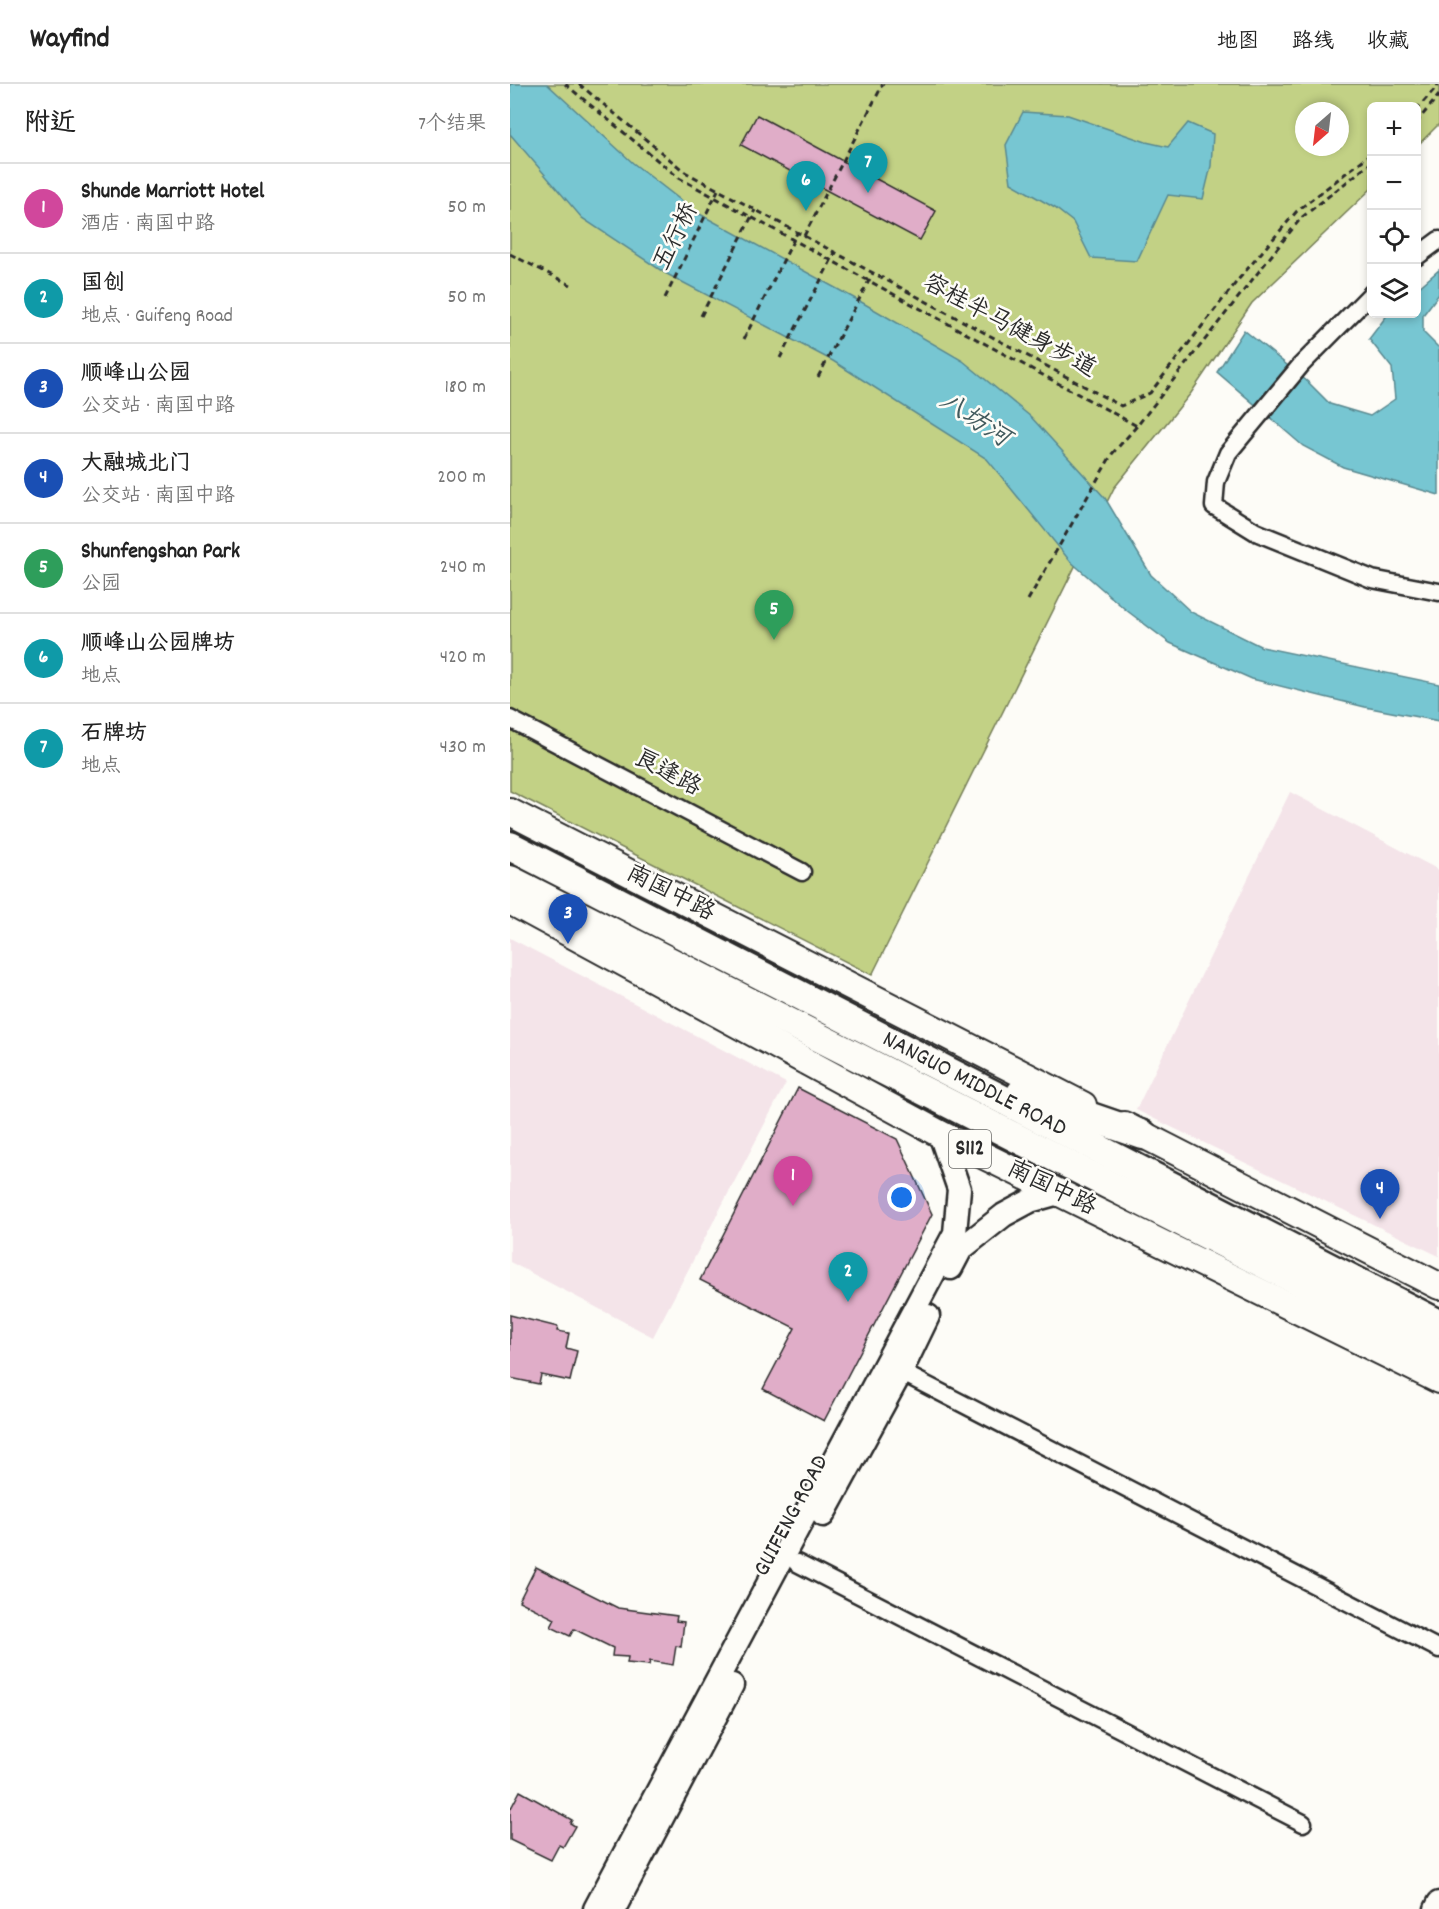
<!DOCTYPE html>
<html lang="zh">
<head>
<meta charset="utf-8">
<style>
	:root { --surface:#fff; --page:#f6f6f6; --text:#222; --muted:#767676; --line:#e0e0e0; --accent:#0b8043 }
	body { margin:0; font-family:Dekko,"LXGW WenKai TC",sans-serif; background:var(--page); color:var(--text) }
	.controls { position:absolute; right:18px; top:18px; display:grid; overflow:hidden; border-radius:9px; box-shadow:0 3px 9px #0003 }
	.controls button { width:54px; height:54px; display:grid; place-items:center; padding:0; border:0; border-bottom:2px solid var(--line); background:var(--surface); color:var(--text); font:30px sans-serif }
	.compass { position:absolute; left:785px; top:18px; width:54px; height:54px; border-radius:50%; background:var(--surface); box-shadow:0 3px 9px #0003; rotate:208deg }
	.you { position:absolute; left:392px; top:1114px; width:21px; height:21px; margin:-15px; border:4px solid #fff; border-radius:50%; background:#1a73e8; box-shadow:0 0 0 9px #1a73e833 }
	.badge { display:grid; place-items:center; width:39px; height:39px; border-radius:50%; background:var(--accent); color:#fff; font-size:20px; font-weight:700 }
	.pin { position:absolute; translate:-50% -50px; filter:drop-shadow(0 2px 3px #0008) }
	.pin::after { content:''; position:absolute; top:32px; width:21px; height:18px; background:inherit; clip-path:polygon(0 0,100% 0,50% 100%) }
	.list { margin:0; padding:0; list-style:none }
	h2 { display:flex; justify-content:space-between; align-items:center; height:78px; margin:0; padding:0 24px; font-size:26px }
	h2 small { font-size:20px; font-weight:400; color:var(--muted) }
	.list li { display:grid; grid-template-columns:39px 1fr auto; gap:18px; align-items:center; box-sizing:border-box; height:90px; padding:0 24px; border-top:2px solid var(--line) }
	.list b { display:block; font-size:22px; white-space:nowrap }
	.list p { margin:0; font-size:20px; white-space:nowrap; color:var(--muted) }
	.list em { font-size:20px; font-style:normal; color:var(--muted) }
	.icon { flex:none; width:33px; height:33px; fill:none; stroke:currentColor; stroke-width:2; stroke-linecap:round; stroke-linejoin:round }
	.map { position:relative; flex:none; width:929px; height:1825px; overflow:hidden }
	header { display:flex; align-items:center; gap:36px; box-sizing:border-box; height:84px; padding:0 30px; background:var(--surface); border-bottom:2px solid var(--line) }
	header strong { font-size:28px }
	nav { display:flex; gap:33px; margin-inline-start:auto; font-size:21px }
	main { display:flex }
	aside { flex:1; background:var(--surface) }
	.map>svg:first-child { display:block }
</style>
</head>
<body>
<header>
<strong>Wayfind</strong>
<nav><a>地图</a><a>路线</a><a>收藏</a></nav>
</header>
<main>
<aside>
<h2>附近<small>7个结果</small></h2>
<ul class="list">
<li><span class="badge" style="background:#d1479c">1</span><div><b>Shunde Marriott Hotel</b><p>酒店 · 南国中路</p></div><em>50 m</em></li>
<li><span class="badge" style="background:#0f9aa8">2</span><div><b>国创</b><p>地点 · Guifeng Road</p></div><em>50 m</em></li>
<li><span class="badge" style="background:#1a4fb4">3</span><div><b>顺峰山公园</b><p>公交站 · 南国中路</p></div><em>180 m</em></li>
<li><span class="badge" style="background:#1a4fb4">4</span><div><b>大融城北门</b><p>公交站 · 南国中路</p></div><em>200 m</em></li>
<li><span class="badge" style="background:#2e9e5b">5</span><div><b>Shunfengshan Park</b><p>公园</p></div><em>240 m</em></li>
<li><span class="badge" style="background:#0f9aa8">6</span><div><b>顺峰山公园牌坊</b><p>地点</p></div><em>420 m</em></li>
<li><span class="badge" style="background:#0f9aa8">7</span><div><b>石牌坊</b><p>地点</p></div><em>430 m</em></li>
</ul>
</aside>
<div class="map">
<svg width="929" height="1825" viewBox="0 0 929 1825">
	<rect width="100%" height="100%" fill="#fdfcf7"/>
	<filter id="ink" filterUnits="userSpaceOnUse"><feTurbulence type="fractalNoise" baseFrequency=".0167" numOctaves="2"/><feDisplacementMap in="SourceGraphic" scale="12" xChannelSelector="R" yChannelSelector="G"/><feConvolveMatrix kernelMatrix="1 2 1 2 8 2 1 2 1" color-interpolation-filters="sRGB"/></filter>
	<g filter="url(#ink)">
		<g fill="#f4e4e9">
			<polygon points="780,708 929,786 929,1172 626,1026"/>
			<polygon points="0,854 276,999 143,1253 0,1178"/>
		</g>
		<path fill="#c2d185" stroke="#767e58" stroke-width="1.5" fill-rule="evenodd" d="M 0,0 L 929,0 L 929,40 L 907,62 L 906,22 L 862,22 L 861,105 L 742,219 L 681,309 L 604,404 L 362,891 L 0,707 ZM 794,27 L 830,27 L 830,63 L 794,63 Z"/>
		<g fill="#77c6d2" stroke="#59888f" stroke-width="1.5">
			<polygon points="0,0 37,0 123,79 186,128 353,219 453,277 521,333 595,414 641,491 681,528 752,563 929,600 929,637 855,623 742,595 660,559 616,526 560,477 477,375 323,277 155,189 72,134 0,50"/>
			<polygon points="513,28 558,31 636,58 658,63 678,39 703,50 701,82 693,115 658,111 627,177 581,174 563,138 545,124 501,99 496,61"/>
			<polygon points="929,186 929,210 913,231 913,248 929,264 929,411 833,383 793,362 707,288 734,246 798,298 820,320 860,332 885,315 882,284 859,255 878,230 906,230 907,205"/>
		</g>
		<g fill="#e0adc8" stroke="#2b2b2b" stroke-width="1.5">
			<polygon points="247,31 426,127 410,156 231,61"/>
			<polygon points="288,1004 387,1055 422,1130 314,1337 253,1305 285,1244 190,1196"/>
			<polygon points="0,1231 48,1243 47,1247 59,1249 56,1264 67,1267 60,1297 31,1291 29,1300 0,1294"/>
			<polygon points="26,1483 108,1524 167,1532 166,1537 174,1538 171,1563 166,1562 163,1581 140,1577 139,1581 117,1579 118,1573 102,1572 103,1564 64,1545 60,1552 41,1543 45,1535 9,1517"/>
			<polygon points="10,1707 62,1736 60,1739 65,1742 53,1763 49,1761 41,1776 0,1756 0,1726"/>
		</g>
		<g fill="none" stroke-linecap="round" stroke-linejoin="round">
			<g stroke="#2b2b2b" stroke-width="21">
				<g id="street">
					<polyline points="906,173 929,156"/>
					<polyline points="862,209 791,281 718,369 706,398 704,422 746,448 862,495 929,508"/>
					<polyline points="0,635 292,788"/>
					<polyline points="391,1288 929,1565"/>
					<polyline points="287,1479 793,1739"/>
				</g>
			</g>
			<g stroke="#2b2b2b" stroke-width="27">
				<g id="secondary">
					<polyline points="441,1184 451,1165 494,1131 520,1117 549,1109"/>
					<polyline points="313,1431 391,1288 418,1232"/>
					<polyline points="85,1825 445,1149 449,1105 430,1050"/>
					<polyline points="104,1825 222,1601"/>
					<polyline points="926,1825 929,1819"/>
				</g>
			</g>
			<g stroke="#2b2b2b" stroke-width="30">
				<g id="primary">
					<polyline points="0,728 573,1021"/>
					<polyline points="0,817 430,1050 929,1296"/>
					<polyline points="614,1041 929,1202"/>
				</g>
			</g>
			<g stroke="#2b2b2b" stroke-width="33">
				<g id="highway">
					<path id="s1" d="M 0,762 L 929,1240"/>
					<polyline points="0,796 929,1269"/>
					<polyline points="511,1009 633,1051"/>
				</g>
			</g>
			<g stroke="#2b2b2b" stroke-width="3" stroke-dasharray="6 4.5" stroke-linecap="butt">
				<polyline points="55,0 169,94 627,342 791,134 862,78"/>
				<polyline points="69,0 175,88 611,322 640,309 728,196 787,127 862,69"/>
				<polyline points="906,26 929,0"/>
				<polyline points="906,39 929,11"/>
				<polyline points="294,152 373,0"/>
				<polyline points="0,170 61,201"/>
				<polyline points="518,516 602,370 627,342"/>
			</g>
			<use href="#street" stroke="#fdfcf7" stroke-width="16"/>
			<use href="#secondary" stroke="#fdfcf7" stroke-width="22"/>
			<use href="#primary" stroke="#fdfcf7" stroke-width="26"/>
			<use href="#highway" stroke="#fdfcf7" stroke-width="28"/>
			<g stroke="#2b2b2b" stroke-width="3" stroke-dasharray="6 4.5" stroke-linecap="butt">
				<polyline points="155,214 208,106"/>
				<polyline points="191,232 245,126"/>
				<polyline points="234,255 287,149"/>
				<polyline points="270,274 325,169"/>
				<polyline points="308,293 363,189"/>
			</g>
		</g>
	</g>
	<g text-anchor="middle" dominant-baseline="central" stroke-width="5" stroke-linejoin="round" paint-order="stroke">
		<rect fill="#fdfcf7" stroke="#6a6a68" stroke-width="1.5" x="439" y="1046" width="42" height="38" rx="4.5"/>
		<g font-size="22" font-weight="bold" fill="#2b2b2b">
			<text x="460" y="1065">S112</text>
		</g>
		<g font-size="24" fill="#2b2b2b" stroke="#fdfcf7">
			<text transform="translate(167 153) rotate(-64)">五行桥</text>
			<text transform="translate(499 243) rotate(28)">容桂半马健身步道</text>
			<text transform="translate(157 690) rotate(28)">良逢路</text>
			<text transform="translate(160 810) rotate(27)">南国中路</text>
			<text stroke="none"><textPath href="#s1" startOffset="522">NANGUO MIDDLE ROAD</textPath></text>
			<text transform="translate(541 1105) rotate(26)">南国中路</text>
			<text transform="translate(282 1432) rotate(-62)">GUIFENG ROAD</text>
		</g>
		<g font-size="26" font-style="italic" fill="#425a5d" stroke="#fdfcf7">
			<text transform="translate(464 337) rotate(33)">八坊河</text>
		</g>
	</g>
</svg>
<div class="controls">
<button>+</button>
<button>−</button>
<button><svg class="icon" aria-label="locate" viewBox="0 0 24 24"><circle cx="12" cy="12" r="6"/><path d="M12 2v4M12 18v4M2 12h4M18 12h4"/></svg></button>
<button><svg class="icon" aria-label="layers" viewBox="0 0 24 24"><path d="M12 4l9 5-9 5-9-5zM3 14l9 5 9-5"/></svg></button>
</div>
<svg class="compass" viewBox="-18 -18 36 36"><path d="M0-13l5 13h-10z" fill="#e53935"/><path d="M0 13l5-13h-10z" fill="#767676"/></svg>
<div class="you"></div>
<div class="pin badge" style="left:283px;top:1122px;background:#d1479c">1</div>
<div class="pin badge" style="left:338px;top:1218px;background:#0f9aa8">2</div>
<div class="pin badge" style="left:58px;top:860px;background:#1a4fb4">3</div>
<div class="pin badge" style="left:870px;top:1135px;background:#1a4fb4">4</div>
<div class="pin badge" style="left:264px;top:556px;background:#2e9e5b">5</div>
<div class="pin badge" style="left:296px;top:127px;background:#0f9aa8">6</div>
<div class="pin badge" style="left:358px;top:109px;background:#0f9aa8">7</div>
</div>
</main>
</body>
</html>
